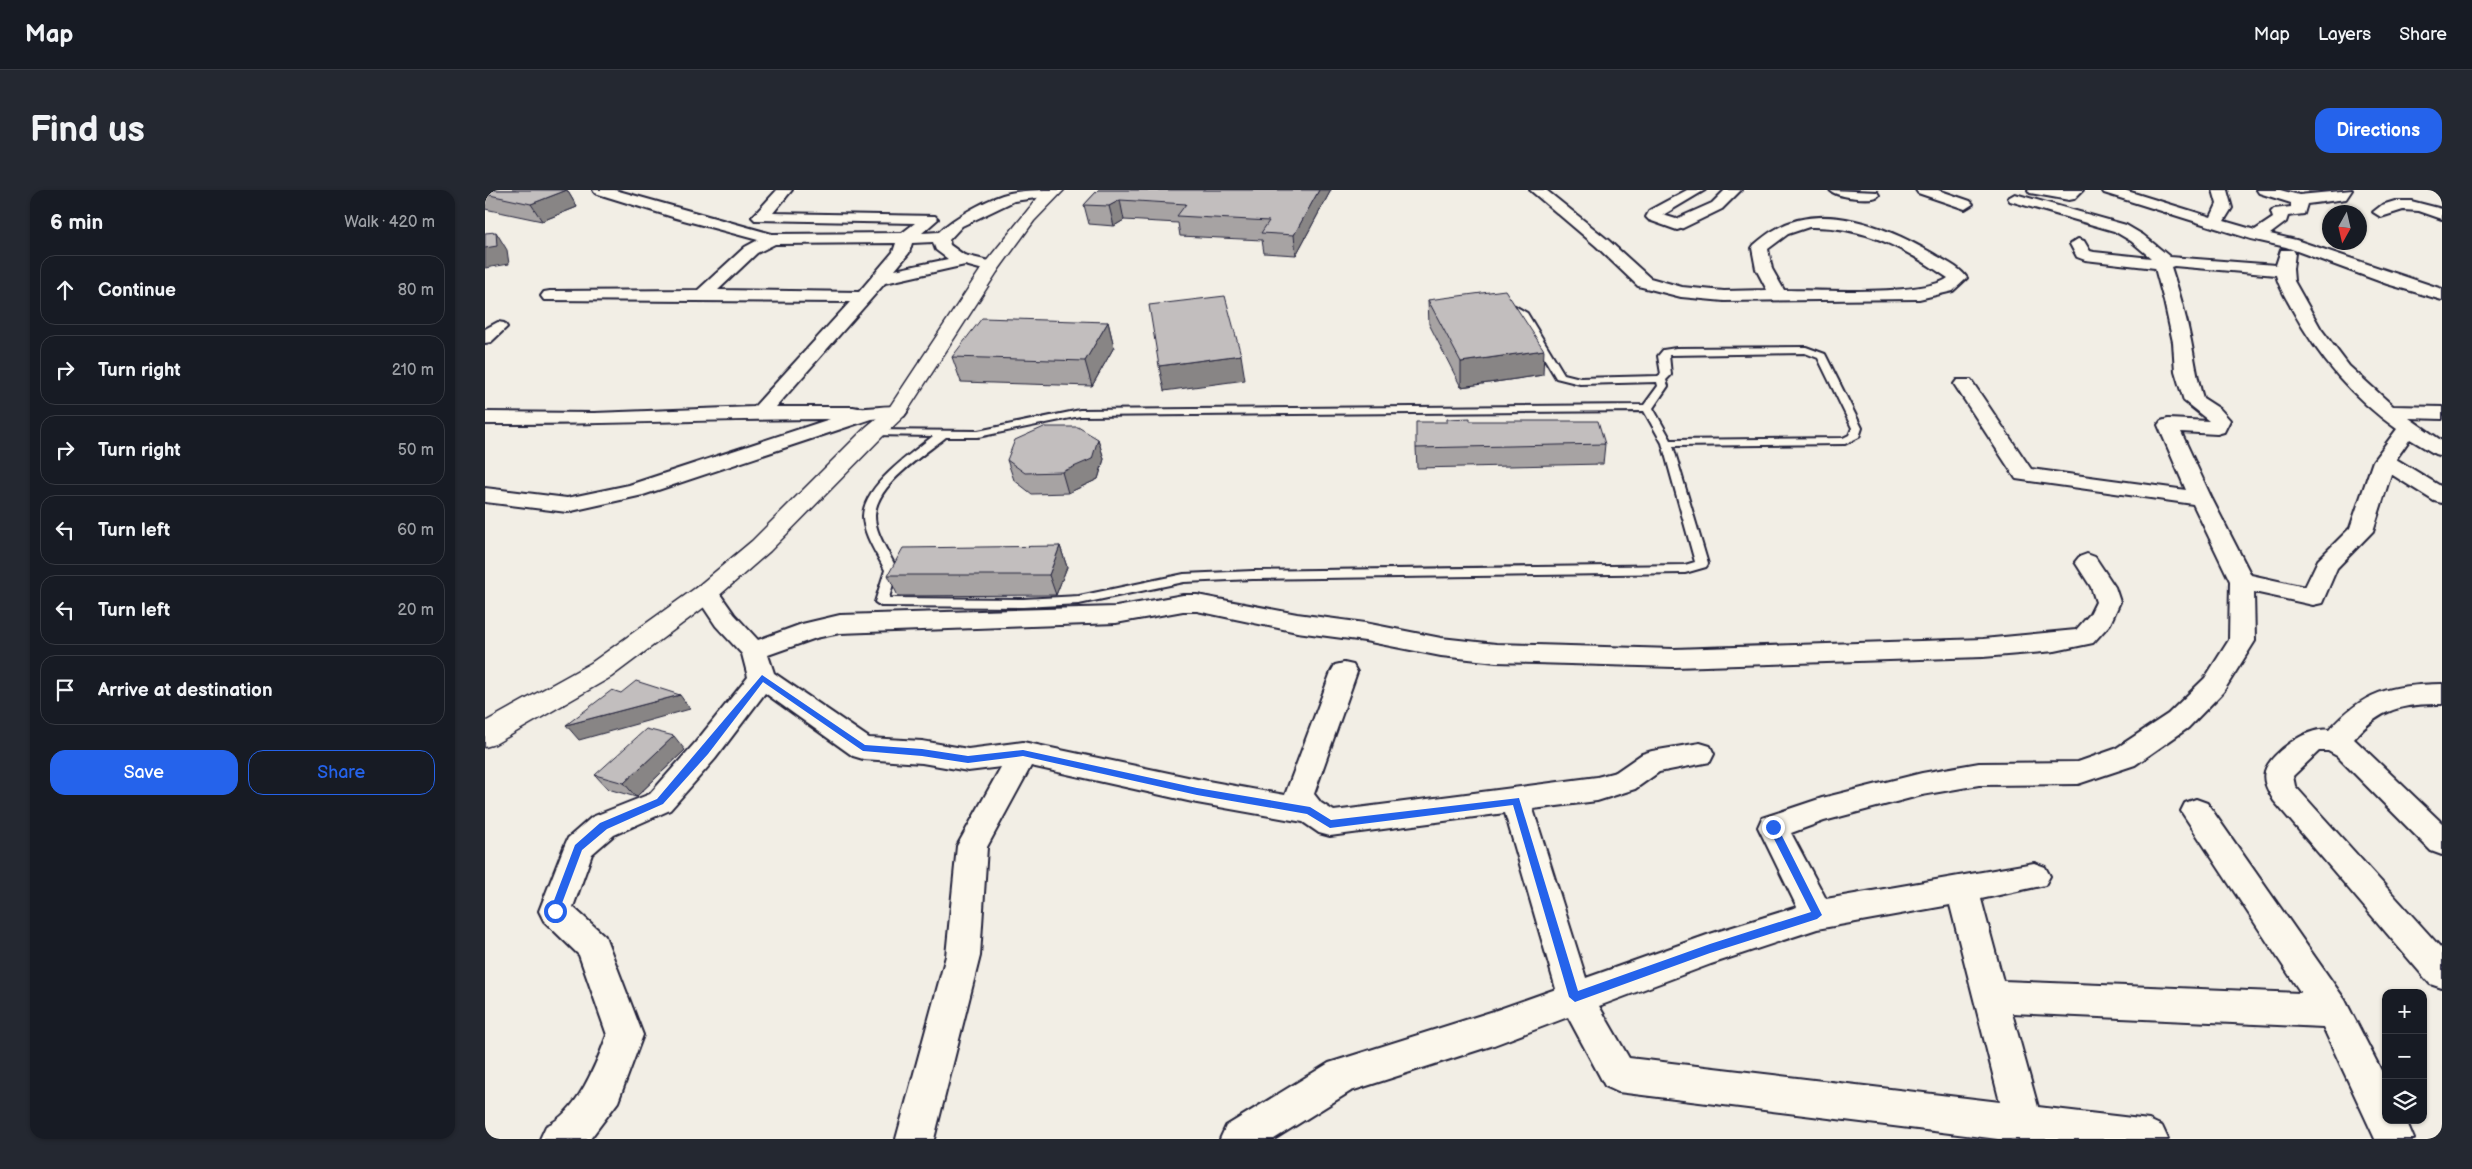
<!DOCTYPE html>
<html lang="en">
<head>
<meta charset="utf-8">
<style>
	:root { --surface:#171b24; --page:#242831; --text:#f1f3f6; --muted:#9ea1a6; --line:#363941; --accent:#2563eb }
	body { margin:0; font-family:"Balsamiq Sans",sans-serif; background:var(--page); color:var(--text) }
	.controls { position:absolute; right:15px; bottom:15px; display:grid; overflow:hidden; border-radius:10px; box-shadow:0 1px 4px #0004 }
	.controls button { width:45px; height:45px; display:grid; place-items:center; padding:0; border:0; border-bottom:1px solid var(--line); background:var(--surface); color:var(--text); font:25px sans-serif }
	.compass { position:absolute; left:1837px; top:15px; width:45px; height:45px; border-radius:50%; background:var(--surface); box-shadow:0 1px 4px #0004; rotate:188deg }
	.stop { position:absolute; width:15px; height:15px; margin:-11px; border:4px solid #2563eb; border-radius:50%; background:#fff }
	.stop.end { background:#2563eb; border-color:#fff; box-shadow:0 1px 5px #0008 }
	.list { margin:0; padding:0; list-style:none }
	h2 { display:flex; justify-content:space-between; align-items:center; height:65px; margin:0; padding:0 20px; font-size:21px }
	h2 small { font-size:16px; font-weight:400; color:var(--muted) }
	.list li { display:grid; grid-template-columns:32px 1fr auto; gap:15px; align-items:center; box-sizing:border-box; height:70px; margin:0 10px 10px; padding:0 10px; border:1px solid var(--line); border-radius:15px }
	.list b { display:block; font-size:19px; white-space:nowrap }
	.list em { font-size:16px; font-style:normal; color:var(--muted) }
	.actions { display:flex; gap:10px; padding:15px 20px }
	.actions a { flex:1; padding:11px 0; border:1px solid var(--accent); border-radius:15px; text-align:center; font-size:18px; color:var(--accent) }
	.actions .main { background:var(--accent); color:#fff }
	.icon { flex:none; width:28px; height:28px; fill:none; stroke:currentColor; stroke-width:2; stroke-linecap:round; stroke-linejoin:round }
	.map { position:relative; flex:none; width:1957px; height:949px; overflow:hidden; border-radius:15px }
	header { display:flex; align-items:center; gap:30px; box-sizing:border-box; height:70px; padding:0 25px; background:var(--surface); border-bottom:1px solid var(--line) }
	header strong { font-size:24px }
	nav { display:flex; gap:28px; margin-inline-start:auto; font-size:18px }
	.intro { display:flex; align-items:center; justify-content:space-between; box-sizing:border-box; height:120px; padding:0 30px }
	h1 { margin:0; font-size:35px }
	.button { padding:12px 22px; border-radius:15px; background:var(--accent); color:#fff; font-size:18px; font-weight:700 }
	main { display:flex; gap:30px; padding:0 30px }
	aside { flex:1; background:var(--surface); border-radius:15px; box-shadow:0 1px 4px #0004 }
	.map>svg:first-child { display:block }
</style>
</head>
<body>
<header>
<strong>Map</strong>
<nav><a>Map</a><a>Layers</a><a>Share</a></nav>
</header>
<div class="intro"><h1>Find us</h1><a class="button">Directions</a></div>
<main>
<aside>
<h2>6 min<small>Walk · 420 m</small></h2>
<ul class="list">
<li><svg class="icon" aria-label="ahead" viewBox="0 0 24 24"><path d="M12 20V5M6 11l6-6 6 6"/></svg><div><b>Continue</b></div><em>80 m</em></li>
<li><svg class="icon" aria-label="right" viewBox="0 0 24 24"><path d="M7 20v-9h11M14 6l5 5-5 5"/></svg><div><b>Turn right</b></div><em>210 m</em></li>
<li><svg class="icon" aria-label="right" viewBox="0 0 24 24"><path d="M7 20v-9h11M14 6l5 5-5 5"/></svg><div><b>Turn right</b></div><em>50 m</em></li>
<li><svg class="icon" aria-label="left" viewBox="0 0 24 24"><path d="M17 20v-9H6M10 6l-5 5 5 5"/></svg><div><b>Turn left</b></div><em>60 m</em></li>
<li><svg class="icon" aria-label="left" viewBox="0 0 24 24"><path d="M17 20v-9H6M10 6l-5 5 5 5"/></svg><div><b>Turn left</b></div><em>20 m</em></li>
<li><svg class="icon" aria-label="arrive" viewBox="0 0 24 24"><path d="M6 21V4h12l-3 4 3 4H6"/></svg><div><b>Arrive at destination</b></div></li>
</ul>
<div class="actions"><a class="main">Save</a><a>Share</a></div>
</aside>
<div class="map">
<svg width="1957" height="949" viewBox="0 0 1957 949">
	<rect width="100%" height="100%" fill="#f2eee5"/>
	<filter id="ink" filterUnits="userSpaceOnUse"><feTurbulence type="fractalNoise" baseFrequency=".02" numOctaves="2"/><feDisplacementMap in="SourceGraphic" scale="10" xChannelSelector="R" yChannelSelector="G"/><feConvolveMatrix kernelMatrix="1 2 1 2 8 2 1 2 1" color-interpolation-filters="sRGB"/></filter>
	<g filter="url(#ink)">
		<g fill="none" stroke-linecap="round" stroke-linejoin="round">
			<g stroke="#22223b" stroke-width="4">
				<path id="lane" d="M 1017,113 L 1030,116 L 1042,123 L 1079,184 L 1095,188 L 1173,186 L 1176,184 L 1173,166 L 1178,160 L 1191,158 L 1321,157 L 1340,164 L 1377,238 L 1374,247 L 1360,254 L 1188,256 L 1223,374 L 1221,377 L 1200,383 L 768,389 L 699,392 L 594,414 L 538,417 L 396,416 L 390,412 L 400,380 C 392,364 378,344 378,326 C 379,295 426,264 448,246 L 389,245 L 385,244 L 385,240 L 493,241 L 595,220 L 1159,215 L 1173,196 L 1172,192 L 1095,194 L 1071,188 L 1035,127 L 1024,120 L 1014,118 L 1012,116 ZM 1320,163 L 1333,168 L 1367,238 L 1364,245 L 1358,248 L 1186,250 L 1168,218 L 1183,196 L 1181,190 L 1186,185 L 1184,165 ZM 1159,221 L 1177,253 L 1210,372 L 1200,375 L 768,381 L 699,384 L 594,406 L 538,409 L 404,408 L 412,380 C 405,364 390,344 390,326 C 390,295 439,265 461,247 L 493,247 L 595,226 Z"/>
			</g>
			<g stroke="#22223b" stroke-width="4">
				<g id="street">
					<path d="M 108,0 L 130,0 L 287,44 L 417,43 L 430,33 L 270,30 L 267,27 L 270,24 L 292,0 L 307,0 L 288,23 L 450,26 L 453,29 L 437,43 L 454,42 C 468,28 505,7 525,3 C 541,0 556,0 572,0 L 573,2 L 566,6 L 529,11 L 477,36 L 464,50 L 465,55 L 479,65 L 512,73 L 514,77 L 512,81 L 506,82 L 480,75 L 400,93 L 291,217 L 368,217 C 384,221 402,213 419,218 L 422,222 L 419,226 L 386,229 L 158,305 L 82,322 L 0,312 L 0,298 L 82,308 L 144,295 L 345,229 C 230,229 115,235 0,234 L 0,222 L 109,223 L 269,217 L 365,112 L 59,110 L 56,106 L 59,102 L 65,101 L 213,100 L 260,57 L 273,50 L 191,28 L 110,3 ZM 448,52 L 451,60 L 463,69 L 410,80 L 424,63 L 427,53 ZM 411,53 L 408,62 L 374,102 L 233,100 L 272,63 L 290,54 Z"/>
					<path d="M 1045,0 L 1061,0 L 1123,50 L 1165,88 L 1197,97 L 1239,101 L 1282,100 L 1271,79 L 1267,58 L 1269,55 C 1276,49 1283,43 1291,39 C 1338,11 1402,37 1445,62 C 1456,69 1475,77 1482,88 L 1468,101 L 1434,109 L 1239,111 L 1196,107 L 1153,96 L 1111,56 ZM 1324,37 C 1379,36 1419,58 1463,88 C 1439,106 1333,100 1299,100 L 1287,79 L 1283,59 L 1303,44 Z"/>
					<polygon points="1202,0 1220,0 1178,25 1191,29 1227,13 1240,0 1256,0 1237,19 1198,38 1192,40 1164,30 1161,27 1165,20"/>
					<path d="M 1345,0 L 1392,2 L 1394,5 C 1389,12 1350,7 1345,0 Z"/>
					<polygon points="1431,0 1453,0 1485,11 1488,14 1480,19 1433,3"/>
					<polygon points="1543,0 1598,0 1589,9 1584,10 1545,3"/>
					<polygon points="1617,0 1639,0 1726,27 1732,14 1728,0 1742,0 1747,18 1739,31 1770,40 1788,28 1786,22 1789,19 1806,17 1806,13 1774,3 1772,0 1795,0 1814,5 1867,0 1861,9 1822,14 1819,24 1803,26 1801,32 1785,44 1811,50 1957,99 1957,110 1902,94 1801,57 1766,49 1619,3"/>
					<path d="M 1530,4 L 1641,35 L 1658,45 L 1685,67 L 1791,75 L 1796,60 L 1808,60 L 1810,63 L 1808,79 L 1809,91 L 1836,139 L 1864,176 L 1908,216 L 1957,217 L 1957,229 L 1924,228 L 1957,251 L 1957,266 L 1950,264 L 1925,249 L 1911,269 L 1957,297 L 1957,313 L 1949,311 L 1906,284 L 1888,341 L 1852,378 L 1837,413 L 1828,415 L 1769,402 L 1770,451 L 1738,502 L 1703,538 L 1650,575 L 1593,594 L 1494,595 L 1437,605 L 1339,631 L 1306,643 L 1341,709 L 1549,673 L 1560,677 L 1565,686 L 1560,695 L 1496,709 L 1518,791 L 1816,803 L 1696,621 L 1700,613 L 1711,609 L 1722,613 L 1860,810 L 1901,890 L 1901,930 L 1921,930 L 1929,949 L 1890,949 L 1838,837 L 1527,823 L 1553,917 L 1664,930 L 1677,936 L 1683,949 L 1513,949 L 1133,902 L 1120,896 L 1083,827 L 1009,855 L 866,901 L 789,949 L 735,949 L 741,936 L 844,873 L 1009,821 L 1071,799 L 1020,623 L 845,646 L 834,643 L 818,632 L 712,613 L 546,576 L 502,657 L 495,766 L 449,949 L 411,949 L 461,766 L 472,656 L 516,577 L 483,581 L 437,573 L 378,569 L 368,566 L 280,503 L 230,569 L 185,620 L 129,645 L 107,664 L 88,717 L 120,746 L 158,845 L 133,912 L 105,949 L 55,949 L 61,936 C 92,923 111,875 122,845 L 94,765 L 59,731 L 54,721 L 79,657 L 83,648 L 107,627 L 165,604 L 210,553 L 263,487 L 257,464 L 231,436 L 209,403 L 212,397 L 221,395 L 230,397 L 249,424 L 273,450 L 317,434 L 355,425 L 631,417 L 698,405 L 712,405 L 812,424 L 880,433 L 956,448 L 1011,454 L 1189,459 L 1498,449 L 1591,440 L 1605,424 L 1611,412 L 1606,397 L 1590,372 L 1594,367 L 1602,364 L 1610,367 L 1630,397 L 1635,412 L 1625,434 L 1608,453 L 1570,461 L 1498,467 L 1189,477 L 1011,472 L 956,466 L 880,451 L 812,442 L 712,421 L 698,421 L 631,433 L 355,443 L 331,448 L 283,465 L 289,483 L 384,548 L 437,551 L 483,559 L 538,552 L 712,589 L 800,605 L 846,482 L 850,475 L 859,473 L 868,475 L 872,482 L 829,604 L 836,613 L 849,621 L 1112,587 L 1131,582 L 1157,564 L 1167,561 L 1215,553 L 1225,556 L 1229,564 L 1225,572 L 1174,582 L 1150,599 L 1112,611 L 1048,619 L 1101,788 L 1225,744 L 1312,717 L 1273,637 L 1277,628 L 1337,608 L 1437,583 L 1494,573 L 1593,572 L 1630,559 L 1683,524 L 1720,488 L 1744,450 L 1745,391 L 1708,314 L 1531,289 L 1469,194 L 1472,190 L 1486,190 L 1546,279 L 1701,300 L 1673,235 L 1676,231 L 1683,229 L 1724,231 L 1699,211 L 1690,181 L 1688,152 L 1679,111 L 1670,78 L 1600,70 L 1592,67 L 1585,54 L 1593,49 L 1599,51 L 1605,61 L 1609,62 L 1666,68 L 1646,51 L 1629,41 L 1525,11 L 1523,8 ZM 1689,76 L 1791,85 C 1794,97 1801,108 1807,119 C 1833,167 1868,208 1912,239 L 1888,271 L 1865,338 L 1833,370 L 1820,397 L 1766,385 L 1727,309 L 1696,242 L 1732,244 L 1739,242 L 1745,230 L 1735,219 L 1718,208 C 1712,189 1710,171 1706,151 C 1701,126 1694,101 1686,77 ZM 1465,715 L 1515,912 L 1144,868 L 1114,816 L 1226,774 L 1332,739 Z"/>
					<polygon points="1910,11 1926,11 1957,19 1957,29 1934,21 1918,20 1896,27 1888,22 1897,15"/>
					<polygon points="13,132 19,133 22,137 6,152 0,153 0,139"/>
					<path d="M 1957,494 L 1957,514 C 1918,514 1895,518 1869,549 L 1957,633 L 1957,665 L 1946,661 L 1852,566 L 1843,561 L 1834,561 L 1808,586 L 1810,596 L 1957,759 L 1957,798 L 1945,794 L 1789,611 C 1784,602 1777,592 1780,581 C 1786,562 1824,536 1844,540 C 1879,501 1905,495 1957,494 Z"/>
				</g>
			</g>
			<g stroke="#22223b" stroke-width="3">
				<polygon id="secondary" points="559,0 579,0 549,31 514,79 419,226 397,247 285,361 230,409 126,487 10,554 0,557 0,532 106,473 212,397 267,351 381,237 404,218 500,73"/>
			</g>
			<use href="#lane" fill="#fbf7ec" fill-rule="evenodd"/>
			<use href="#street" fill="#fbf7ec" fill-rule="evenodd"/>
			<use href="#secondary" fill="#fbf7ec" fill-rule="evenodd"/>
		</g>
		<g fill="#a7a3a3" stroke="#22223b">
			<polygon points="0,0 82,0 92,17 57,31 0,19"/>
			<polygon points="613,0 846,0 811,65 779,63 777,50 695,46 693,33 639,30 629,36 604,34 599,15"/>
			<polygon points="1822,0 1845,0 1823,1"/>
			<polygon points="943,110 1058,185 976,197 944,134"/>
			<polygon points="623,132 629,157 607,196 476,192 467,167"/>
			<polygon points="985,231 1120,254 1118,274 932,278 931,258"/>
			<polygon points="613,249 619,269 613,289 583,303 547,304 529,290 522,270"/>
			<polygon points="575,356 582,377 571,405 413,406 403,385"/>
			<polygon points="200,560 151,607 123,599 110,585"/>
		</g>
		<g fill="#888585" stroke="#22223b">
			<polygon points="82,0 92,17 57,31 46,14"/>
			<polygon points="834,0 846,0 811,65 809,45"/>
			<polygon points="635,10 639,30 629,36 624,16"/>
			<polygon points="11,42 22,60 24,74 0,78 0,58"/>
			<polygon points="623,132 629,157 607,196 600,171"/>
			<polygon points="1059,160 1058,185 976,197 976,172"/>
			<polygon points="756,165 760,190 679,201 674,176"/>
			<polygon points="613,249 619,269 613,289 583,303 577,282"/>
			<polygon points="575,356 582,377 571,405 564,385"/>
			<polygon points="195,505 205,519 94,550 81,535"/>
			<polygon points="189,546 200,560 151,607 139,593"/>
		</g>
		<g fill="#c2bebe" stroke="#22223b">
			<polygon points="0,0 82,0 46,14 0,4"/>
			<polygon points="613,0 834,0 809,45 776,43 784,31 692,26 701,14 635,10 624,16 599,15"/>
			<polygon points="11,42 12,56 0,58 0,43"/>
			<polygon points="1020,100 1059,160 976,172 943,110"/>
			<polygon points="740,106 756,165 674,176 664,115"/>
			<polygon points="497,128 623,132 600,171 467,167"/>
			<polygon points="985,228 985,231 1113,231 1120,254 931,258 931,232 962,232 962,229"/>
			<polygon points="559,237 593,237 613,249 607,269 577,282 540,283 522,270 530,250"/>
			<polygon points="575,356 564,385 403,385 418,358"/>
			<polygon points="151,491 195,505 81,535 127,500 136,503"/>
			<polygon points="161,539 189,546 139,593 110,585"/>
		</g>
	</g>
	<polygon fill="#2563eb" points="277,485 380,555 437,559 483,566 538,560 712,598 825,617 846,630 1034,608 1093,801 1225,754 1326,722 1283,637 1288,633 1291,634 1337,725 1332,729 1225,763 1090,812 1084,807 1028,615 845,638 822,624 712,605 538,566 483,573 437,566 378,561 278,492 223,564 178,614 122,639 97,660 73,724 66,724 65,721 90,655 115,633 172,609"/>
</svg>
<div class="controls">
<button>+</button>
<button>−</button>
<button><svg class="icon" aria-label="layers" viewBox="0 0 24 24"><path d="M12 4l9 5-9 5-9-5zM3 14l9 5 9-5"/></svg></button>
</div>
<svg class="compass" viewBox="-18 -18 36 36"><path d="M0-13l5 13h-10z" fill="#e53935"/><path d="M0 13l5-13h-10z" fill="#9ea1a6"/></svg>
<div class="stop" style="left:70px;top:721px"></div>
<div class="stop end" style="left:1288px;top:637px"></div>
</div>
</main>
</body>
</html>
